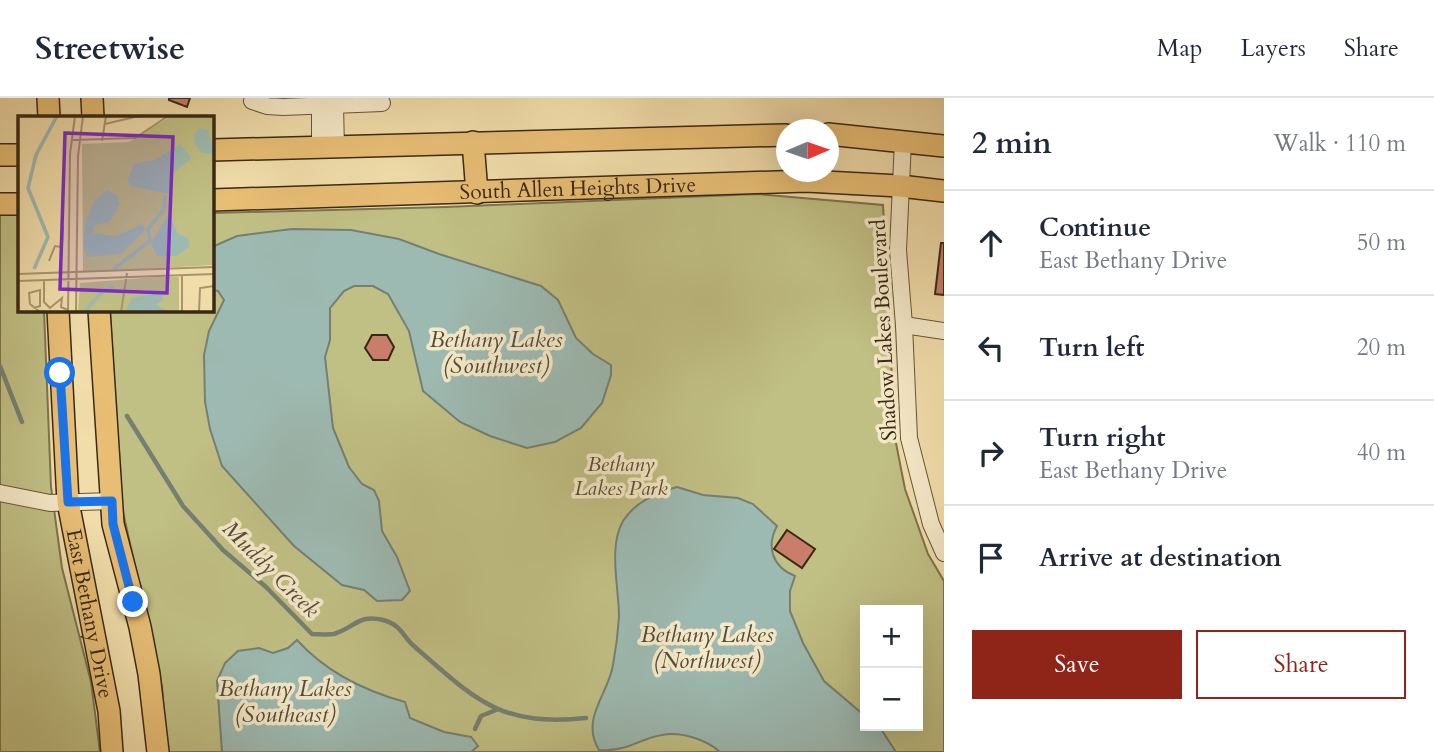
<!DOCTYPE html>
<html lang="en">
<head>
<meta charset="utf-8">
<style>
	:root { --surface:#fff; --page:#f2f2f3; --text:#1f2937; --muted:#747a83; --line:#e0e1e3; --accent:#8f2418 }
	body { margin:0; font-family:Cardo,serif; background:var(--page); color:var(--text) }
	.controls { position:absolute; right:21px; bottom:21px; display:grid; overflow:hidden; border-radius:0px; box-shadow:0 7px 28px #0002 }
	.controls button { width:63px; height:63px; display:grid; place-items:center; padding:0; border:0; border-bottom:2px solid var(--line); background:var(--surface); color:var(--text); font:35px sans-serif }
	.compass { position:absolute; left:776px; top:21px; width:63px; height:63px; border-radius:50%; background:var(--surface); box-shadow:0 7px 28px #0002; rotate:88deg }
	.stop { position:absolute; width:21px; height:21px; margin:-16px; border:5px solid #1a73e8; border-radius:50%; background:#fff }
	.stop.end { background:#1a73e8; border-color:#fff; box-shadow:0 2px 7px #0008 }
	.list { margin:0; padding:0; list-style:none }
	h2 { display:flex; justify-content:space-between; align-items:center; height:91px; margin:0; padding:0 28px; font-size:30px }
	h2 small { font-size:23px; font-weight:400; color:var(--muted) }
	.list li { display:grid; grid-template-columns:46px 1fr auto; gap:21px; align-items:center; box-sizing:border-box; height:105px; padding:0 28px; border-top:2px solid var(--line) }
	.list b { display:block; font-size:26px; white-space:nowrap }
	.list p { margin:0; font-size:23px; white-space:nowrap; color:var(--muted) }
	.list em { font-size:23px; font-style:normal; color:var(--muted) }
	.actions { display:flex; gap:14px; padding:21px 28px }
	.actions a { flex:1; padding:16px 0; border:2px solid var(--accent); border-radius:0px; text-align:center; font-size:24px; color:var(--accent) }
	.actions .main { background:var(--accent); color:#fff }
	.icon { flex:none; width:38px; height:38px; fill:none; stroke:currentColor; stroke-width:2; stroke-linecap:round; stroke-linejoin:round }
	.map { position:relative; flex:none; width:944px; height:654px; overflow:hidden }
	header { display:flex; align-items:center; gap:42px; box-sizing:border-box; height:98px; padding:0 35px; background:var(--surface); border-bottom:2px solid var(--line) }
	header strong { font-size:33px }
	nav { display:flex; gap:38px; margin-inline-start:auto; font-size:24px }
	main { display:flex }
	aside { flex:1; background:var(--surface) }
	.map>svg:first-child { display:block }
</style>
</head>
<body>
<header>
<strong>Streetwise</strong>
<nav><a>Map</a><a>Layers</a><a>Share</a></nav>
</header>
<main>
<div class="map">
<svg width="944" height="654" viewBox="0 0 944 654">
	<rect width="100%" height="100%" fill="#f0ddaa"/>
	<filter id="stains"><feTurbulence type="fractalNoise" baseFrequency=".00286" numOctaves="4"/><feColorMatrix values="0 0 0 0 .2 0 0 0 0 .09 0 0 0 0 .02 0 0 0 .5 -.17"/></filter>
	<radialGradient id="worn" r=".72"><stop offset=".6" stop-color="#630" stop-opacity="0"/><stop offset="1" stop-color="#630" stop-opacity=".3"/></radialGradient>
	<g fill="#c0bf84" stroke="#7c744c" stroke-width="2" fill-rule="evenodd">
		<path d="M 757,96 L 883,107 L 895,340 L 905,391 L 928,456 L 944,483 L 944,654 L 167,654 L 162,589 L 121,405 L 110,212 L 212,212 L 212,115 L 446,109 ZM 865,512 L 918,512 L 918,628 L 865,628 Z"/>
		<polygon points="0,117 19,117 19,212 44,212 51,389 62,470 91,584 100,654 0,654"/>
	</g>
	<g fill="#9dbab2" stroke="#758073" stroke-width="2">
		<polygon points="292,131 351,132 399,141 439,156 541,188 558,202 576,240 593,256 611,267 611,277 602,305 581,330 555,344 527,350 490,338 460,324 423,293 409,233 388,196 373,188 354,188 344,193 330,210 330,242 325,259 333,330 349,369 362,386 374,392 379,403 382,433 397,459 410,493 402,502 377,503 364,492 342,487 294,448 222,368 210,331 205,304 204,257 209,233 224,202 218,193 212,192 212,149 237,138"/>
		<path d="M 677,389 L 703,397 L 738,400 L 753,406 L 777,428 C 766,448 772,469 795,478 L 790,493 L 790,513 L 803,545 L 824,583 L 865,618 L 865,628 L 879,628 L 896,654 L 720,654 C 707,642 681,633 662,637 C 638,641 628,654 599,652 C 580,621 608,597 613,567 C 616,551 618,534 619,519 C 619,489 608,449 623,423 C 634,405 657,394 677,389 Z"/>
		<path d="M 297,542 C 325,573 365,593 405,604 L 410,620 L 444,634 L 471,639 L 478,648 L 471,654 L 222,654 L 217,583 L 225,565 L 238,553 L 259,550 L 273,555 L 288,550 Z"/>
	</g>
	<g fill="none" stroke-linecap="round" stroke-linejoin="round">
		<g stroke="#758073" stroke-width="4.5">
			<polyline points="0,268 22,324"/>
			<path d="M 127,318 L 183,408 L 223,452 L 266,489 L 312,536 C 319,536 327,537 334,536 C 354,530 358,516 383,522 C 402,527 402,538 415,549 C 476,602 500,629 586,620"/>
			<polyline points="475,631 481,618 496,612"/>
		</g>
	</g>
	<g fill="#c97d6b" stroke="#392815" stroke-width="2">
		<polygon points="169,0 190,0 187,9 169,2"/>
		<polygon points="941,145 944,145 944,197 935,196"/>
		<polygon points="372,237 387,237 394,249 388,262 373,262 365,250"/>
		<polygon points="787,432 815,451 802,470 774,451"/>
	</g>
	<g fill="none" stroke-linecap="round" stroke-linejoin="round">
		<g stroke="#67553a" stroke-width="18">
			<g id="minor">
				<polyline points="253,0 252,3 267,8 283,9 382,5"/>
				<polyline points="320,8 320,50"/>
				<polyline points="335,8 336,50"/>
				<polyline points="903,43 898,152 904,227 909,340 931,426 944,455"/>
				<polyline points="904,227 944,233"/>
				<polyline points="0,395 50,405 112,403"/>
			</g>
		</g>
		<g stroke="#392815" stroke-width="24">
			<g id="major">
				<polyline points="48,0 49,19"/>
				<polyline points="92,0 93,19"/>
				<polyline points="828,36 944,48"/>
				<polyline points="473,44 477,95"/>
				<polyline points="212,52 786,37"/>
				<polyline points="0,57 19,57"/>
				<path id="s1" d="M 212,102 L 806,83 L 900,88 L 944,93"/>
				<polyline points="0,106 19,106"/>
				<path id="s2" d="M 58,212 L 68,404 L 109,613 L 112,654"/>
				<polyline points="99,212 113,426 140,529 149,576 158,654"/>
			</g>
		</g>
		<use href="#minor" stroke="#f5e9c8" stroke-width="16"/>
		<use href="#major" stroke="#e8be75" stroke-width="21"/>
	</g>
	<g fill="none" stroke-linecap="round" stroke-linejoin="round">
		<polyline stroke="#1a73e8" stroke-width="9" points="60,275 68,404 112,403 113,426 133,504"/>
	</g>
	<g text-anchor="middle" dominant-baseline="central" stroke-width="7" stroke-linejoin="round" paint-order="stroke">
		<g font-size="21" fill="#392815" stroke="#f5e9c8">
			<text stroke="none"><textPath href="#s1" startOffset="366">South Allen Heights Drive</textPath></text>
			<text transform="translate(884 232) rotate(-93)">Shadow Lakes Boulevard</text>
			<text stroke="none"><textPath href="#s2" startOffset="306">East Bethany Drive</textPath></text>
		</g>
		<g font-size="21" font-style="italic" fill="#5b4e31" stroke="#f5e9c8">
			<text x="621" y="366">Bethany<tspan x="621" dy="24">Lakes Park</tspan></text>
		</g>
		<g font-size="23" font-style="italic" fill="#524c3c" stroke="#f5e9c8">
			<text x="496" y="241">Bethany Lakes<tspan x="496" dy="26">(Southwest)</tspan></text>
			<text transform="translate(271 471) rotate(45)">Muddy Creek</text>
			<text x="707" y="536">Bethany Lakes<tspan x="707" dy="26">(Northwest)</tspan></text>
			<text x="285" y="590">Bethany Lakes<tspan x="285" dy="26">(Southeast)</tspan></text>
		</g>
	</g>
	<g transform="translate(18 18)">
		<rect width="196" height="196" fill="#f0ddaa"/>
		<path d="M 153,0 L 196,0 L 196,149 L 65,156 L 64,28 L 111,26 ZM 138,161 L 161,161 L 161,196 L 60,196 L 62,167 Z" fill="#c0bf84"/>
		<path d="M 181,12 L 190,14 L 196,38 L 184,37 L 177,28 L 176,18 ZM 162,28 L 174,42 L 152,59 L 152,78 L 112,70 L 110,64 L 116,48 L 136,44 ZM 89,74 L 99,79 L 102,88 L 92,105 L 76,110 L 75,117 L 98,120 L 125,108 L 127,114 L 103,138 L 70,141 L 65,131 L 67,108 L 76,85 ZM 151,98 L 160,118 L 170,122 L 171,131 L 158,140 L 139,140 L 133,127 ZM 144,176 L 145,184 L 138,188 L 151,196 L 107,196 L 114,182 Z" fill="#9dbab2"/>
		<path fill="none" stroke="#9dbab2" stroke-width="3.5" d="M 16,153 L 30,121 L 10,72 L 18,39 L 39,0M 96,153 L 132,125 L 130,113 L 146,93 L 147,80M 66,196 L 85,175 L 95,171"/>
		<path fill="none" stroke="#a7956e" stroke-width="2" d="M 87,8 L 121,0M 54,24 L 117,22 L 150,0M 84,25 L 88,0M 31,145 L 37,130 L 44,131 L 45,110M 0,158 L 196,151M 0,165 L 196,158M 26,165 L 26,186 L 32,192 L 44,182 L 43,191 L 50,194M 16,192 L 22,190 L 22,174 L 11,177 L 12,188 L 22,196M 50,196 L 52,38 L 57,0M 58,196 L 60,40 L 65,0M 103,196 L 109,157M 164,196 L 164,160M 181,196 L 182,172 L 196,170"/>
		<path fill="#7b2cbf" fill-opacity="0.15" stroke="#7b2cbf" stroke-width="3.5" d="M 47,17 L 155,21 L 149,177 L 42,173 Z"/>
		<rect width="196" height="196" fill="none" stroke="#392815" stroke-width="3.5"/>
	</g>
	<rect width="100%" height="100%" filter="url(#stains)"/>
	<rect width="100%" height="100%" fill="url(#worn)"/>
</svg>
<div class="controls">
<button>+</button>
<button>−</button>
</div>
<svg class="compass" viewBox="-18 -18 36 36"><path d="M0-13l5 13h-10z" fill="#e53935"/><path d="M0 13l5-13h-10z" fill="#747a83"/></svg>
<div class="stop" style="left:60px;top:275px"></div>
<div class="stop end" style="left:133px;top:504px"></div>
</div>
<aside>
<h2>2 min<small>Walk · 110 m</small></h2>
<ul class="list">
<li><svg class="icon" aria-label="ahead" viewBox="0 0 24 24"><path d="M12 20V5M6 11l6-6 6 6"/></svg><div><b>Continue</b><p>East Bethany Drive</p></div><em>50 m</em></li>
<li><svg class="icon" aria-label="left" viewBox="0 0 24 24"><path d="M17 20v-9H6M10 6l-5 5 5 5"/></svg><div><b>Turn left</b></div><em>20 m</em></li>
<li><svg class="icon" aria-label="right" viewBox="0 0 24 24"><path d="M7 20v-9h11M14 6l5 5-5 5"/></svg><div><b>Turn right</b><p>East Bethany Drive</p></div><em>40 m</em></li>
<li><svg class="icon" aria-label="arrive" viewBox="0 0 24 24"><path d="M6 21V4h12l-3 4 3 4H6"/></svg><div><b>Arrive at destination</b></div></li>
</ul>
<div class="actions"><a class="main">Save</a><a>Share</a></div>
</aside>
</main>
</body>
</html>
